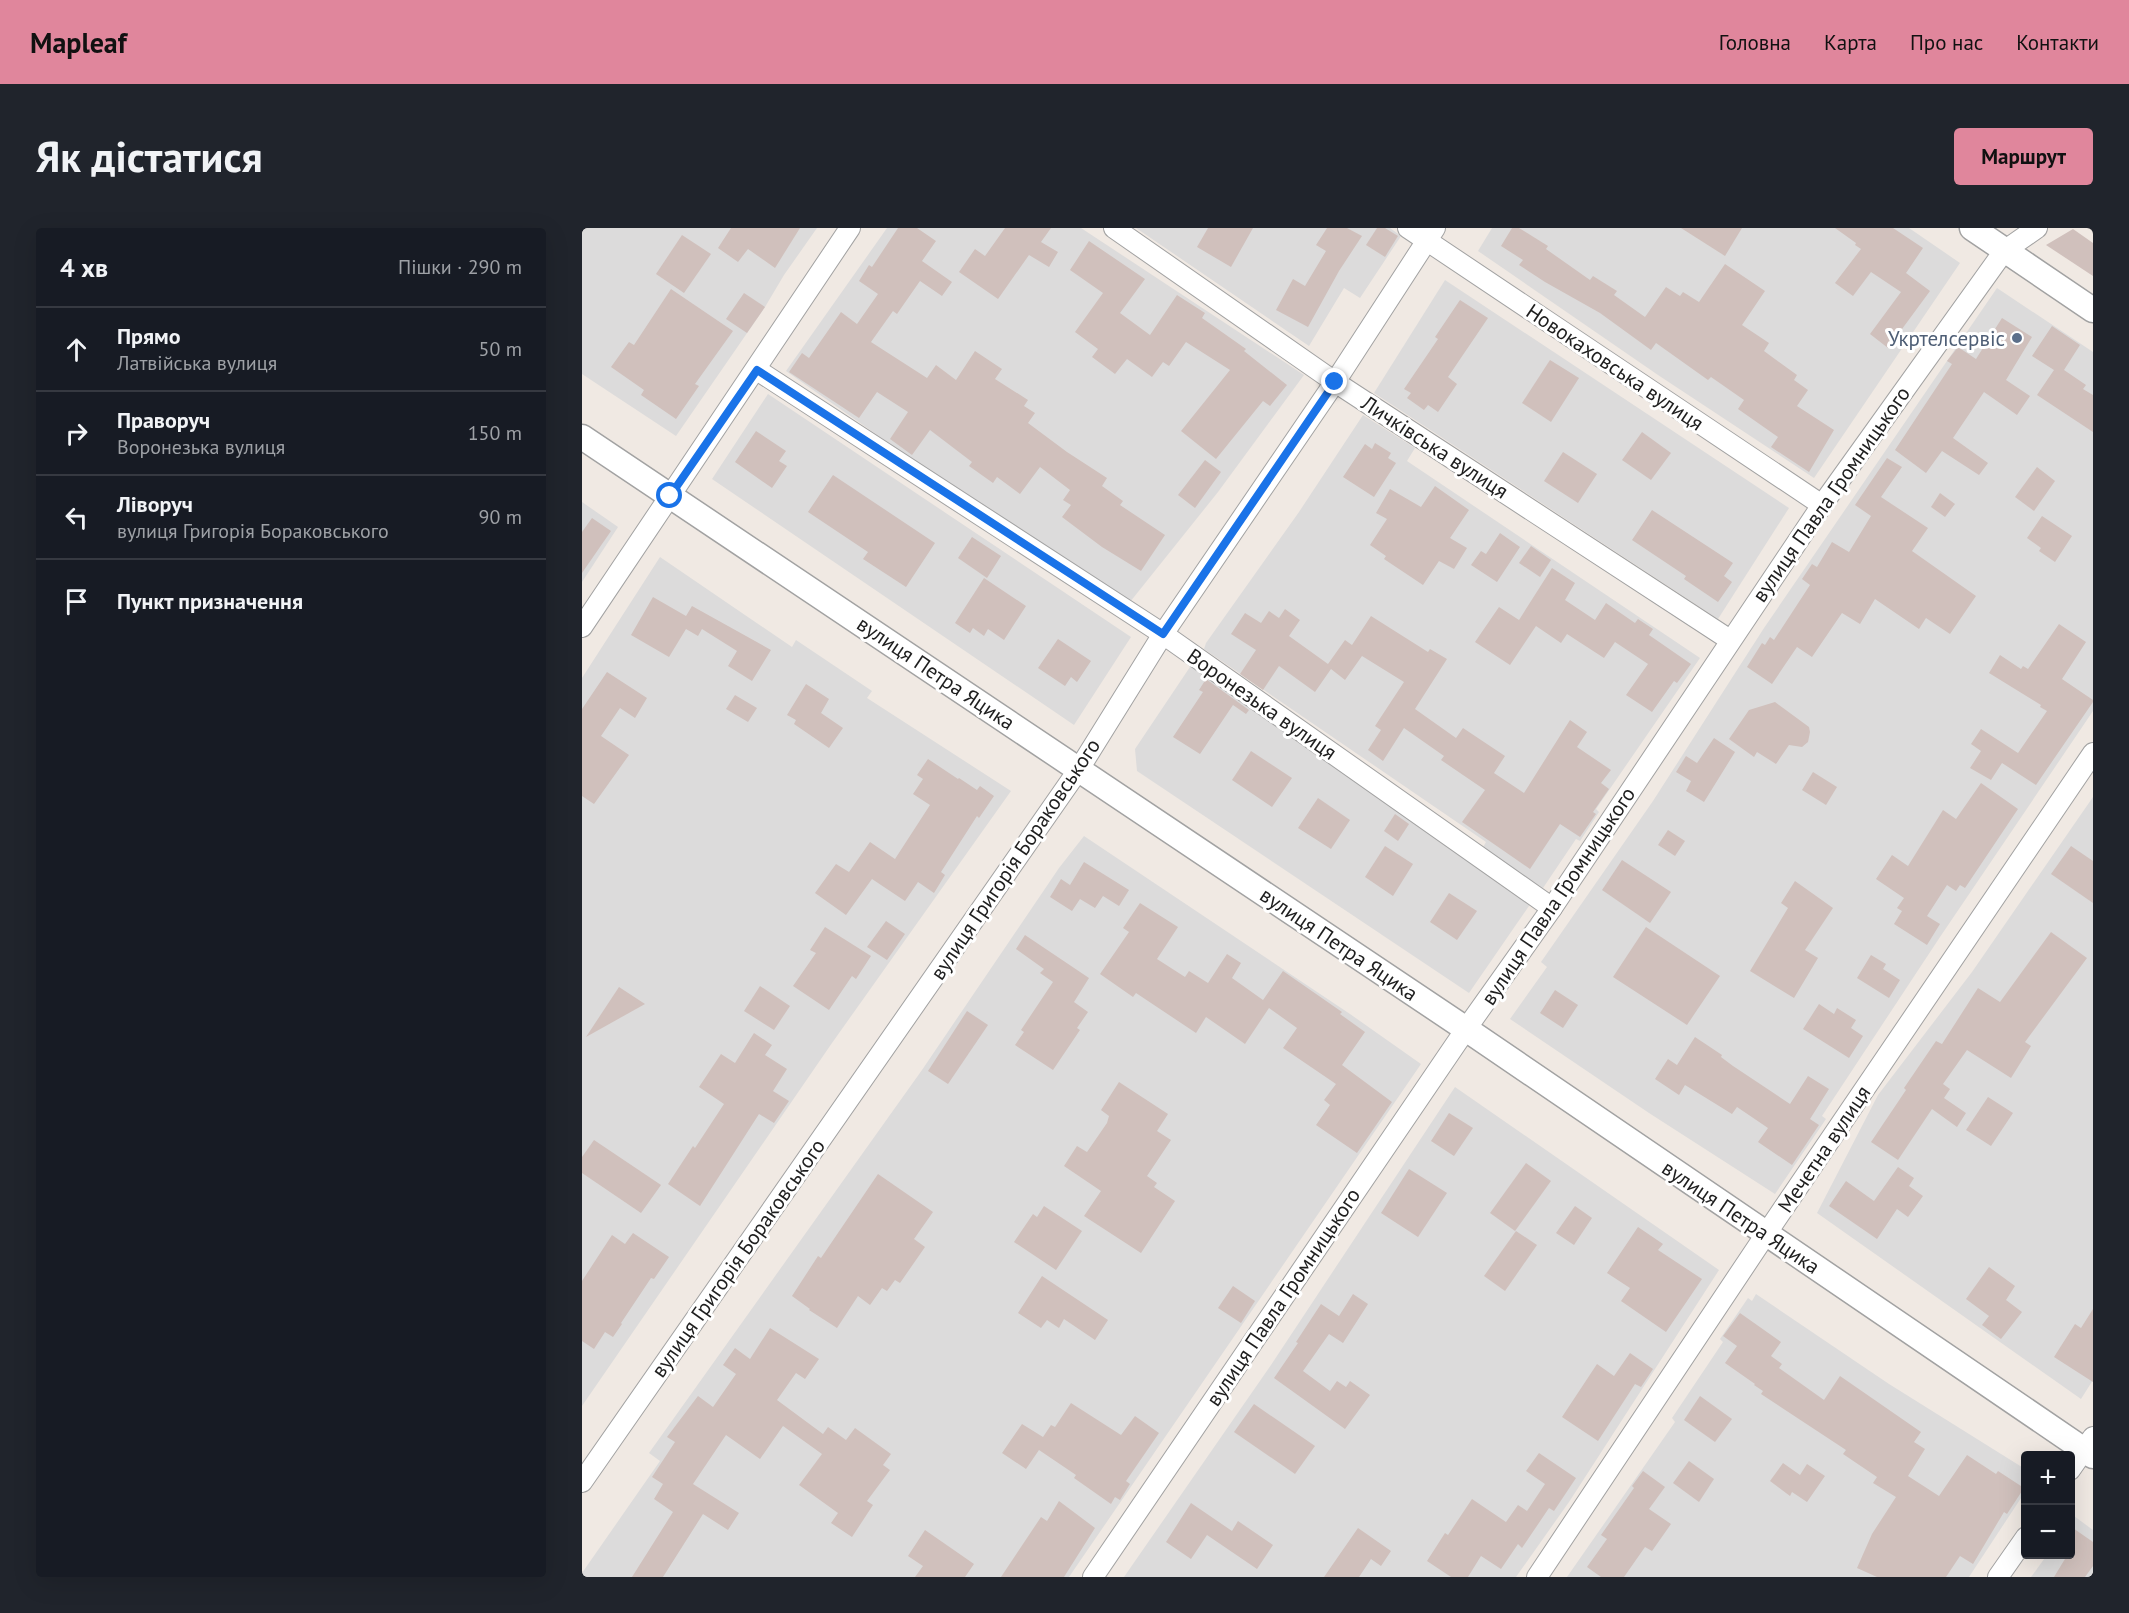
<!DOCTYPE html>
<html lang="uk">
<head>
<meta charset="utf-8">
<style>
	:root { --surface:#171b24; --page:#20242c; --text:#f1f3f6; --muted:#9ea1a6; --line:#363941; --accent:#e0869c }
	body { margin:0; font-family:"PT Sans",sans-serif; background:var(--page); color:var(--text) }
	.controls { position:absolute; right:18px; bottom:18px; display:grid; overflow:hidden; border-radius:6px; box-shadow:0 6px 24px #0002 }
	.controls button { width:54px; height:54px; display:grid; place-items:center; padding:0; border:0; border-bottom:2px solid var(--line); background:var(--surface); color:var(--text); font:30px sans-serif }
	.stop { position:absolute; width:18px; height:18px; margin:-14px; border:4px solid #1a73e8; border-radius:50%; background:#fff }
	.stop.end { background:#1a73e8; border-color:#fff; box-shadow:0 2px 6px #0008 }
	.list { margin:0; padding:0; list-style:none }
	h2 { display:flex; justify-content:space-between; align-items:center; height:78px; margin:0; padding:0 24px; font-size:26px }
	h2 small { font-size:20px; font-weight:400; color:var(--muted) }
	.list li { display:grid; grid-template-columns:39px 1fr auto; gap:18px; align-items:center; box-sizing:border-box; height:84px; padding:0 24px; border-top:2px solid var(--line) }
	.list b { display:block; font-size:22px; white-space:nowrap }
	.list p { margin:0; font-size:20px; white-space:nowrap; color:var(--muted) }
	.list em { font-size:20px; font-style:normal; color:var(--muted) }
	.icon { flex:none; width:33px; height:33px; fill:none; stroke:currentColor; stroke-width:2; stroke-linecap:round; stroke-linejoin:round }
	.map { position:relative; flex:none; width:1511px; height:1349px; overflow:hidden; border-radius:6px }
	header { display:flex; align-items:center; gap:36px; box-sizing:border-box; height:84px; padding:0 30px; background:var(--accent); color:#111 }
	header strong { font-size:28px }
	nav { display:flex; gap:33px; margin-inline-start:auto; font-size:21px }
	.intro { display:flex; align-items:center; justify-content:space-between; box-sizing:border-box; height:144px; padding:0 36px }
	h1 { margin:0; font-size:42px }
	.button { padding:15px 27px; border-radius:6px; background:var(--accent); color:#111; font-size:21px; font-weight:700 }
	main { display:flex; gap:36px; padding:0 36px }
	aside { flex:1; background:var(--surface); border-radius:6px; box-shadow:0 6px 24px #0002 }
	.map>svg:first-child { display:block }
</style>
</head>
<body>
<header>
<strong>Mapleaf</strong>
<nav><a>Головна</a><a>Карта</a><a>Про нас</a><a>Контакти</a></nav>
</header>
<div class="intro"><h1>Як дістатися</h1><a class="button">Маршрут</a></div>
<main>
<aside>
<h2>4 хв<small>Пішки · 290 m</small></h2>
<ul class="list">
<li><svg class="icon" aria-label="ahead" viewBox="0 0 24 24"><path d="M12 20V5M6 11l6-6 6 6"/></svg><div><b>Прямо</b><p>Латвійська вулиця</p></div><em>50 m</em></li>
<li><svg class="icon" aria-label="right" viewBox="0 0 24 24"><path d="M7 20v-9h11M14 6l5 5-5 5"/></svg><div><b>Праворуч</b><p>Воронезька вулиця</p></div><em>150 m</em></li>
<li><svg class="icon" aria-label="left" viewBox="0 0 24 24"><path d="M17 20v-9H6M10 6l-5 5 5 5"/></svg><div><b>Ліворуч</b><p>вулиця Григорія Бораковського</p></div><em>90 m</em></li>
<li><svg class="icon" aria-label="arrive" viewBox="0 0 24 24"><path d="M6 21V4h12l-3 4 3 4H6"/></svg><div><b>Пункт призначення</b></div></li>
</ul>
</aside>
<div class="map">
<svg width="1511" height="1349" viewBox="0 0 1511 1349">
	<rect width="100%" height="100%" fill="#f0e9e3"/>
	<g fill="#dcdbdb">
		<polygon points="0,0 235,0 202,47 183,79 94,208 0,146"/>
		<polygon points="305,0 499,0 722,147 636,264 548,374 368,258 204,143"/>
		<polygon points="554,0 808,0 819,8 778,70 762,60 727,118"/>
		<polygon points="910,0 1327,0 1378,35 1232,250 1076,147 896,23"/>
		<polygon points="863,52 1207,280 1136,391 792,165"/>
		<polygon points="1415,60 1511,124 1511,483 1358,709 1240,888 1244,891 1193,966 1067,885 928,791 965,739 959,734 1071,573 1182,400"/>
		<polygon points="186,166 549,409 492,497 130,251"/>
		<polygon points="781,187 833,220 825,233 1118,430 1014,581 1017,584 998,613 994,611 961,660 900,621 904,614 622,421 624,415 717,284"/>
		<polygon points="0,274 36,299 0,354"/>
		<polygon points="78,329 210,419 214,412 290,463 285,470 429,563 250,815 0,1178 0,450"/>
		<polygon points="612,433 949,675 887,765 555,543 553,521"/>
		<polygon points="1511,569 1511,1152 1499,1171 1235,985 1296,867 1390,744"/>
		<polygon points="502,608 768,786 839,836 487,1349 0,1349 0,1345 78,1233 67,1225 340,842 477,640"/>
		<polygon points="873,859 1137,1042 987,1274 934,1349 542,1349 689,1137"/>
		<polygon points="1174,1066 1307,1156 1443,1241 1443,1264 1387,1349 985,1349 1093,1194 1090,1190 1141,1114 1138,1111 1166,1070 1170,1073"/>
		<polygon points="1492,1288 1511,1302 1511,1349 1449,1349 1465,1327 1488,1326 1489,1293"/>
	</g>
	<g fill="#d0c0bc">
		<polygon points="149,0 218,0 193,40 166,21 156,34 136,20"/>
		<polygon points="316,0 335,0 354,13 340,33 370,54 360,68 338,53 315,86 311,83 289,114 345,150 354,137 374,152 393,123 420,141 413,151 446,172 442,178 453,185 446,195 485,224 525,250 520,258 541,273 538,277 583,307 559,343 520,319 480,289 489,277 481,272 488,262 458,239 438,266 415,249 411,255 387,238 390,234 348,202 330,227 308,211 326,184 295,164 277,190 207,144 220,125 227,130 259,84 275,96 296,66 277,53 287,37 290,39"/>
		<polygon points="423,0 469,0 459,14 476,24 467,39 447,27 416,71 377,44 393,21 403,28"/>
		<polygon points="626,0 671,0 649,39 615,19"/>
		<polygon points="745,0 765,0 780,8 757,43 726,99 694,82 711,51 723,58 744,23 734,17"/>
		<polygon points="795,0 803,0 816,8 803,29 784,17"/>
		<polygon points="930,0 937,0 966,18 964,21 1008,52 1011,48 1035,63 1032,67 1063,89 1084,59 1098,68 1101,64 1117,74 1143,36 1183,63 1160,97 1187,115 1182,123 1215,147 1212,152 1226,162 1215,178 1252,202 1227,244 1189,219 1196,209 1156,181 1162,172 1129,149 1126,152 1074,115 1069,122 1018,85 963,54 937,37 941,32 919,18"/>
		<polygon points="1099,0 1160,0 1143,28"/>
		<polygon points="1253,0 1311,0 1341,20 1324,45 1348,63 1306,120 1288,106 1319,64 1289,44 1271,68 1253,55 1279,21 1273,17 1274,15"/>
		<polygon points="1491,1 1511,15 1511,48 1464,17"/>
		<polygon points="100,7 129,26 102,65 74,46"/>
		<polygon points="507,13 563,51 538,85 568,107 595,67 623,85 620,90 664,121 662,123 705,157 688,178 681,173 634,231 599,203 648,142 604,114 587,138 581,134 570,149 545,131 533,146 510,129 516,121 493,104 521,65 488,42"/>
		<polygon points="89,61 151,103 113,156 117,158 94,191 59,167 62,162 29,139 47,114 52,117"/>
		<polygon points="162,65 183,79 165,105 144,91"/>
		<polygon points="878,72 906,90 866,149 875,156 856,184 846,177 842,182 825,170 829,165 822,161 856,111 853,109"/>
		<polygon points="1420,90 1450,109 1424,152 1448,168 1435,187 1402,164 1371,210 1406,235 1397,247 1360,223 1344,245 1313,222 1370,136 1365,133 1376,119 1394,131"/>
		<polygon points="1470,98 1498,117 1482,142 1504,157 1501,161 1511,167 1511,204 1455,167 1472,142 1450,128"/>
		<polygon points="968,132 997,150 969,194 940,175"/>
		<polygon points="174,203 204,223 197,233 205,238 190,260 153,234"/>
		<polygon points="1060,204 1089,225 1069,252 1040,232"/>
		<polygon points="793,215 809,225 806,230 814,235 792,269 761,249 783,216 790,221"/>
		<polygon points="981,224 1015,246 996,275 962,253"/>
		<polygon points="1305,230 1320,239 1299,269 1346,300 1330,323 1394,368 1368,406 1344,390 1337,401 1293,371 1278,396 1260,385 1230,429 1215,419 1190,456 1165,439 1180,415 1183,417 1188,409 1192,412 1228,357 1220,351 1230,336 1235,339 1250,314 1267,324 1289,288 1273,277"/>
		<polygon points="623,232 639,244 613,280 596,267"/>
		<polygon points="1455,239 1473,253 1452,283 1433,269"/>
		<polygon points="251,247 353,315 324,359 281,331 286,324 226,284"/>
		<polygon points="853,258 887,282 868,310 885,320 872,341 857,333 841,357 802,331 804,328 788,317 805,291 794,285 808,261 839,279"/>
		<polygon points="1358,265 1373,276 1363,289 1349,279"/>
		<polygon points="1070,282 1151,335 1142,348 1150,354 1136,374 1102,351 1104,348 1050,312"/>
		<polygon points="1460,288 1490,308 1473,334 1457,323 1459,320 1445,310"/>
		<polygon points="10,290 29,303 0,345 0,304"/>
		<polygon points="918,305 938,319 915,354 889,337 899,323 904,326"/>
		<polygon points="390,309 419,328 405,350 376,330"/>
		<polygon points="949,318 969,332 958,349 937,335"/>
		<polygon points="970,340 993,355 983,372 1013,392 1024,375 1053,395 1056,391 1071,401 1067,407 1109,436 1095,455 1092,453 1070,484 1044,467 1066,436 1033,414 1022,430 985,406 979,415 954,398 928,437 893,414 917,379 937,392"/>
		<polygon points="402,350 444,378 422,412 406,401 402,408 391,400 388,405 373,395"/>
		<polygon points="71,369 104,388 110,378 189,422 170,453 146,438 155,423 120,401 116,408 104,401 87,429 49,407"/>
		<polygon points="703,381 718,392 707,408 746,436 763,412 770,417 789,388 846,424 848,421 865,431 833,481 874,510 881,500 923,528 912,545 942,565 988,492 1005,504 995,519 1029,542 1019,555 1027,561 1011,584 1014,586 998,609 978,596 948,641 880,594 903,562 859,532 862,528 822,500 801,533 786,522 799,502 793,498 822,454 780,428 763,452 749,441 733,464 697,438 681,462 658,446 674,422 649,406 663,385 679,395 687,383 697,390"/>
		<polygon points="1477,396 1504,414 1480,451 1511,472 1511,474 1454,557 1420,535 1409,552 1388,540 1399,523 1389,516 1399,501 1436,525 1465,483 1458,479 1459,477 1407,445 1418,427 1439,441 1441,438 1446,441"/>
		<polygon points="476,411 509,433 495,454 489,449 483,458 456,440"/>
		<polygon points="25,444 65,470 53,490 38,480 19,508 47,527 12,576 0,568 0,481"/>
		<polygon points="624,451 667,482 664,486 651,477 618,526 591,509 621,464 617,462"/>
		<polygon points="224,456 247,471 239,485 261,500 247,520 212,496 214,492 205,487"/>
		<polygon points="153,467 175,480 166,494 144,481"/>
		<polygon points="1193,474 1227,499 1228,504 1226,514 1220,519 1207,517 1194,536 1175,524 1172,529 1147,511 1167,482"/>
		<polygon points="1132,510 1153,524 1122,574 1104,563 1109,553 1094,544 1104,528 1115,535"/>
		<polygon points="669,523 710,550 690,579 650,552"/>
		<polygon points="346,531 376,551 377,550 395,562 398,558 412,568 397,590 395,588 359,644 363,647 352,665 336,654 323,673 290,651 264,687 233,665 254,636 267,644 288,614 313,631 348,577 331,566 341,551 335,547"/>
		<polygon points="1231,544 1255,559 1244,577 1220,562"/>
		<polygon points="1399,555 1436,581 1383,660 1378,657 1374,663 1365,657 1345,688 1358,696 1345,717 1312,696 1320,683 1315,680 1322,670 1294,651 1310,627 1326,638 1361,582 1374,591"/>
		<polygon points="736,570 768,592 749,621 716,600"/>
		<polygon points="813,586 827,596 816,613 802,603"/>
		<polygon points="1086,602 1103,613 1093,628 1076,617"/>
		<polygon points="803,618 831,636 811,668 783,649"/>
		<polygon points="1489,618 1511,633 1511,675 1469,646"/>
		<polygon points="1040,632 1089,664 1068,695 1020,662"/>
		<polygon points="502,634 547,662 537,678 521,668 513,680 498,671 490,683 468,669 479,651 488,657"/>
		<polygon points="1213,653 1251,680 1223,722 1236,730 1212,770 1168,743 1206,680 1199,675"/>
		<polygon points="867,665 895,683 875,712 848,694"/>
		<polygon points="558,675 596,699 575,731 603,749 607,743 626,755 645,726 659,735 650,750 681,772 701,743 760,784 758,786 783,804 760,837 810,874 775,925 734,897 748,877 742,872 754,856 701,820 715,800 687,780 663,816 624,789 614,805 554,765 551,769 518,746 547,704 541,700"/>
		<polygon points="304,693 323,706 305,732 285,719"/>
		<polygon points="243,699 289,728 274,751 270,748 247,782 211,758 234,725 228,722"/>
		<polygon points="1064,699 1138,748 1105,797 1031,749"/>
		<polygon points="1469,704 1505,730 1443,814 1449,818 1429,850 1385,822 1361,856 1368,861 1362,870 1384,885 1375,899 1350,881 1316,932 1289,914 1324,862 1322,860 1354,813 1360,816 1396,760 1418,774"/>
		<polygon points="443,707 507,750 492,774 506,784 495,800 498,802 471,842 433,817 442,804 439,802 471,754 458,745 462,741 434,721"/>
		<polygon points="1289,727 1304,736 1301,741 1318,752 1307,770 1275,750"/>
		<polygon points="178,758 208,778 192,802 162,783"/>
		<polygon points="37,759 63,776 4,809"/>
		<polygon points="973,762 996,777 981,800 958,785"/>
		<polygon points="1237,776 1252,786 1255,780 1274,792 1269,800 1281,808 1267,830 1221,801"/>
		<polygon points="385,783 406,797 366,856 346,843"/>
		<polygon points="172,805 190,817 183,827 205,841 191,863 207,873 192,895 177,886 118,978 86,956 111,918 113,920 142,876 117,859 139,826 153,835"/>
		<polygon points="1113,809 1140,827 1139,829 1151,838 1208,876 1226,848 1247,861 1228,891 1237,897 1210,937 1176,914 1186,900 1155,879 1150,886 1103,857 1097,867 1073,851 1086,831 1095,837"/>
		<polygon points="537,854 586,886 575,903 589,912 565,948 575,955 572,959 593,973 559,1025 502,988 519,963 482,938 495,918 505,924 525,895 527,888 519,882"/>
		<polygon points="1406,869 1431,885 1409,918 1384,902"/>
		<polygon points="867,885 891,900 872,928 849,913"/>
		<polygon points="12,912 79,957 59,985 0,945 0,929"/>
		<polygon points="944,935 969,953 933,1003 908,985"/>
		<polygon points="1316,939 1332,950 1327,958 1341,968 1326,989 1315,981 1295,1011 1247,978 1264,953 1292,973"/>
		<polygon points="827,941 865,965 836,1009 799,985"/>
		<polygon points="296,946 351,984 332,1011 343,1019 318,1055 313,1052 305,1063 300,1060 288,1077 276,1068 255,1100 227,1082 228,1081 210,1068 236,1028 239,1030"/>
		<polygon points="462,978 500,1003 474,1042 432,1014 451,986 455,989"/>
		<polygon points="993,978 1010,990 992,1017 974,1005"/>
		<polygon points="1056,999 1081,1016 1076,1022 1120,1051 1084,1104 1039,1073 1048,1060 1025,1045"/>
		<polygon points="934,1003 955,1017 923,1063 902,1048"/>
		<polygon points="51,1005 87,1029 72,1051 69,1050 39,1095 40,1096 31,1109 23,1104 12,1121 0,1113 0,1053 30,1007 43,1016"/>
		<polygon points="1407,1039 1433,1058 1424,1072 1440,1084 1419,1111 1400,1097 1407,1088 1384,1071"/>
		<polygon points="460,1048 526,1092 513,1112 482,1091 477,1100 465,1092 459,1100 436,1085"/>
		<polygon points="651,1058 673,1073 659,1095 636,1080"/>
		<polygon points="771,1066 786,1076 761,1115 747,1106 721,1143 748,1163 755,1153 764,1159 768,1153 788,1167 763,1201 692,1150 716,1115 714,1114 739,1076 757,1088"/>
		<polygon points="1511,1081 1511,1154 1472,1129 1493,1096 1499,1100"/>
		<polygon points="1158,1085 1199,1114 1189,1128 1200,1136 1197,1140 1242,1172 1258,1148 1339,1204 1332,1214 1343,1221 1326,1248 1357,1268 1385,1227 1414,1246 1416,1243 1442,1260 1425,1286 1422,1284 1391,1336 1378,1328 1364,1349 1295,1349 1275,1340 1290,1306 1314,1269 1291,1255 1295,1249 1261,1226 1264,1222 1179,1166 1181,1163 1172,1157 1173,1156 1143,1135 1155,1118 1141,1108"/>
		<polygon points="188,1100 237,1131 223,1151 214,1145 195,1172 241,1206 246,1199 264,1212 273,1200 309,1226 301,1237 308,1242 285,1273 291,1277 270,1309 249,1295 256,1285 217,1257 240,1226 201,1198 178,1231 144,1207 111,1256 157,1285 146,1302 121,1286 81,1349 50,1349 91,1284 72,1271 81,1256 70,1249 93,1214 85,1209 116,1168 131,1179 154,1146 141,1137 153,1120 168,1131"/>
		<polygon points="1048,1125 1071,1141 1059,1159 1053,1156 1016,1213 980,1189 1015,1136 1032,1148"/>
		<polygon points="1118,1168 1150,1191 1133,1214 1102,1192"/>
		<polygon points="489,1175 539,1207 553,1188 577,1205 544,1253 548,1256 538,1272 533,1269 529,1276 492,1250 494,1247 457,1222 444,1241 420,1225 440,1196 461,1209 469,1197 473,1199"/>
		<polygon points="672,1176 733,1218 713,1246 652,1204"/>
		<polygon points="957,1225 994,1250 972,1283 967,1280 940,1320 936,1316 919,1341 899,1328 886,1349 869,1349 845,1333 863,1305 866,1307 890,1271 924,1294 936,1277 945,1283 963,1256 944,1243"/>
		<polygon points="1107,1233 1132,1251 1117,1274 1091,1255"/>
		<polygon points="1201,1235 1218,1247 1225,1236 1243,1248 1225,1274 1210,1264 1208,1268 1188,1253"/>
		<polygon points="1061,1243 1083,1259 1067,1281 1089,1296 1070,1323 1063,1319 1042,1349 1019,1349 1005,1339 1025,1311 1019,1307 1052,1260 1050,1258"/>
		<polygon points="477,1273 513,1300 482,1349 419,1349 459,1289 465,1293"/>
		<polygon points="609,1275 650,1303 656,1293 691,1317 675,1341 625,1307 609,1331 584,1314"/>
		<polygon points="1488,1298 1511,1314 1511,1338 1503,1349 1472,1349 1486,1326 1488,1326"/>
		<polygon points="776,1300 809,1323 799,1338 789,1331 777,1349 742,1349"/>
		<polygon points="343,1302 392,1336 383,1349 333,1349 341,1338 326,1328"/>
	</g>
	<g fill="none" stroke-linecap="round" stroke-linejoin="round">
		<g stroke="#a2a2a2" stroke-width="22">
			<g id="minor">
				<polyline points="532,0 753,154 1148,412"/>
				<polyline points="826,0 1240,277"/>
				<polyline points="175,142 581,406 970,680"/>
				<polyline points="0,399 268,0"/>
				<polyline points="1488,1242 1511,1209"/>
				<polyline points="0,1254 497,541 581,406 753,154 853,0"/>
				<polyline points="511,1349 884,801 970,680 1240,277 1422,23 1455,0"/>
				<polyline points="955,1349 1184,1006 1511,525"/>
				<polyline points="1416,1349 1444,1309"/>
			</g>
		</g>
		<g stroke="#a2a2a2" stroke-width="27">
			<g id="tertiary">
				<polyline points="1390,0 1511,82"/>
				<polyline points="0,209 884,801 1511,1228"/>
			</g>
		</g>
		<use href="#minor" stroke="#fff" stroke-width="20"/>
		<use href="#tertiary" stroke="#fff" stroke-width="24"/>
	</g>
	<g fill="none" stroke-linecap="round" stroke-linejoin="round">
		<polyline stroke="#1a73e8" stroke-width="8" points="88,268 175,142 581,406 753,154"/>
	</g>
	<circle fill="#5c6f8a" stroke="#fff" stroke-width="2" cx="1435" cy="110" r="6"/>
	<g text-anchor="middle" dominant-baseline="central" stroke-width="6" stroke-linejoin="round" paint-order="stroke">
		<g font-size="21" fill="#4e5e75" stroke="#fff" text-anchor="end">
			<text x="1423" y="110">Укртелсервіс</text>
		</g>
		<g font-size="21" fill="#1e1e1e" stroke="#fff">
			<text transform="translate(1033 139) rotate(34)">Новокаховська вулиця</text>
			<text transform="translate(853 219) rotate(33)">Личківська вулиця</text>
			<text transform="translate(1249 266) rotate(-55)">вулиця Павла Громницького</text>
			<text transform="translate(354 445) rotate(34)">вулиця Петра Яцика</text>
			<text transform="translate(680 476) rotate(35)">Воронезька вулиця</text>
			<text transform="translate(433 631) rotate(-56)">вулиця Григорія Бораковського</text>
			<text transform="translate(976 668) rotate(-56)">вулиця Павла Громницького</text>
			<text transform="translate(757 716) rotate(34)">вулиця Петра Яцика</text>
			<text transform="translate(1242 921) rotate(-56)">Мечетна вулиця</text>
			<text transform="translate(1159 989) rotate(34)">вулиця Петра Яцика</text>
			<text transform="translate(156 1030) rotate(-55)">вулиця Григорія Бораковського</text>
			<text transform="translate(701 1069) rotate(-56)">вулиця Павла Громницького</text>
		</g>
	</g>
</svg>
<div class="controls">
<button>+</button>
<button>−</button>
</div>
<div class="stop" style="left:88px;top:268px"></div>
<div class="stop end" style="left:753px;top:154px"></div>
</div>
</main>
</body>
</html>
